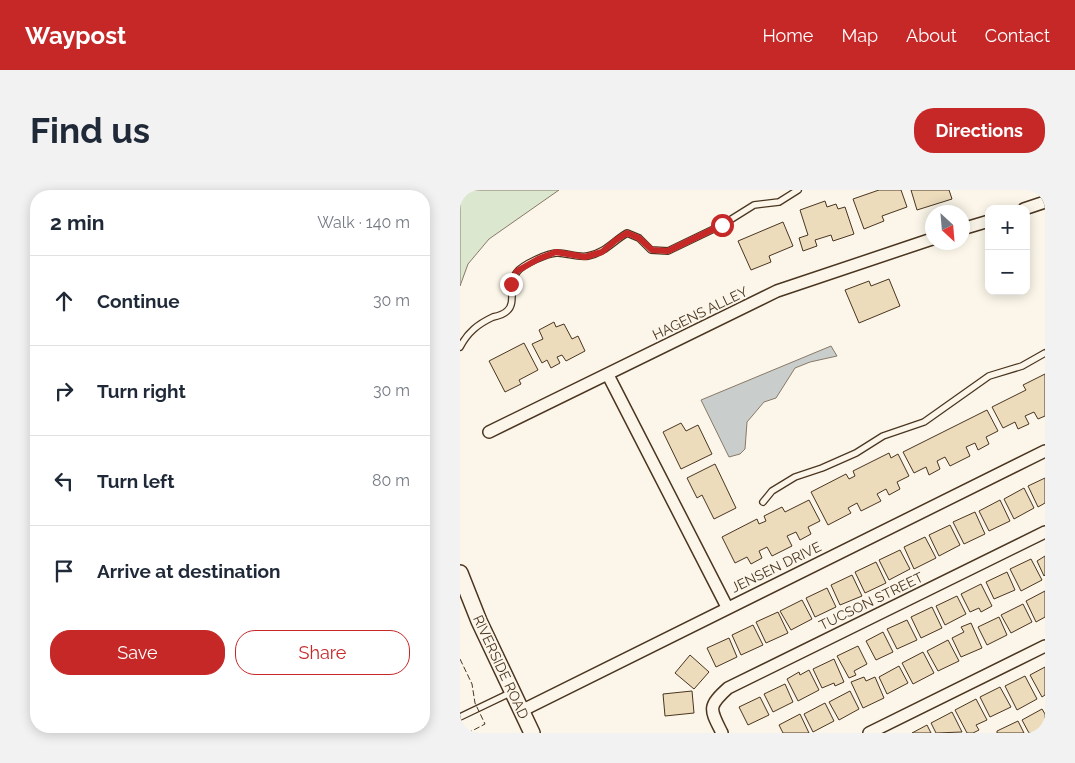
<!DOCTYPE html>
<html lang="en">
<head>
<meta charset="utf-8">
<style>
	:root { --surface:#fff; --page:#f2f2f3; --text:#1f2937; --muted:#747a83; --line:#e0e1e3; --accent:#c62828 }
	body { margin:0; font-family:Raleway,sans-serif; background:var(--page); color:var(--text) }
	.controls { position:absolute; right:15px; top:15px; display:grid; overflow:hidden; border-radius:10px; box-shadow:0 2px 12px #0003 }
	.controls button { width:45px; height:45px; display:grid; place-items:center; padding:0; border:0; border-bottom:1px solid var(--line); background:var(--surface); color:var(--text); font:25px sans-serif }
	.compass { position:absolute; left:465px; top:15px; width:45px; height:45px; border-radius:50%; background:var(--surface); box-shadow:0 2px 12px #0003; rotate:154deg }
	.stop { position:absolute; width:15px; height:15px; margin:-11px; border:4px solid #c62828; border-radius:50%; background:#fff }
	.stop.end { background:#c62828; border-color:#fff; box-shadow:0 1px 5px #0008 }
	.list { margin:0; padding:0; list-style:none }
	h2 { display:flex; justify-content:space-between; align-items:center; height:65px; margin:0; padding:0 20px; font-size:21px }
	h2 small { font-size:16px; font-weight:400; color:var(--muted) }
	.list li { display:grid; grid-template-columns:32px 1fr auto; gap:15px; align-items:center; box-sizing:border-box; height:90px; padding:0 20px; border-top:1px solid var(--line) }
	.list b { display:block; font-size:19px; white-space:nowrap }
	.list em { font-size:16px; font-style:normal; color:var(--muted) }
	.actions { display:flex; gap:10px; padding:15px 20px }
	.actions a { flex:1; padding:11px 0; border:1px solid var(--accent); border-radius:20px; text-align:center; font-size:18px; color:var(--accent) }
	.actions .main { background:var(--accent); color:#fff }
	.icon { flex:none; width:28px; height:28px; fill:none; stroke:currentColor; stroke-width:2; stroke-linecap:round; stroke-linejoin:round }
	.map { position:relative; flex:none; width:585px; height:543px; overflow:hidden; border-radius:20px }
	header { display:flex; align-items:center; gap:30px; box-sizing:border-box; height:70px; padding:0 25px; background:var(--accent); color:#fff }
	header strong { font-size:24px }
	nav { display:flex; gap:28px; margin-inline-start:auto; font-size:18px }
	.intro { display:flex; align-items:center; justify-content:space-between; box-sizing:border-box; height:120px; padding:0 30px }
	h1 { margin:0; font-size:35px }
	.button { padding:12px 22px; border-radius:20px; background:var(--accent); color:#fff; font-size:18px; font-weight:700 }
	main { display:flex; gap:30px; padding:0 30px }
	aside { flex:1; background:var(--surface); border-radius:20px; box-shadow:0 2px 12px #0003 }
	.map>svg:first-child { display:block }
</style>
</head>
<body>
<header>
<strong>Waypost</strong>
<nav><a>Home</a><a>Map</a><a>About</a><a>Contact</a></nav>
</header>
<div class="intro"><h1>Find us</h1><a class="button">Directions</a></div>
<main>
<aside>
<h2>2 min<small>Walk · 140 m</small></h2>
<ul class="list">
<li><svg class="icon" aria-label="ahead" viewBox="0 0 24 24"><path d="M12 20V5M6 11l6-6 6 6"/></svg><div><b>Continue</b></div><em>30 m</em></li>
<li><svg class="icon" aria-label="right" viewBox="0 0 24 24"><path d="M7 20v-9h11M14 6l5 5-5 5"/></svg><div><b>Turn right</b></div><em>30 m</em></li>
<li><svg class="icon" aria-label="left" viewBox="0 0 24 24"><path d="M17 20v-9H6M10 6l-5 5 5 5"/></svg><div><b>Turn left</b></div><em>80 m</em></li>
<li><svg class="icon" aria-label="arrive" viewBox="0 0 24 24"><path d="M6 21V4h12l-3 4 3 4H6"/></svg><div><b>Arrive at destination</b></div></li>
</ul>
<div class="actions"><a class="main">Save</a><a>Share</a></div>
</aside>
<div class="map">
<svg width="585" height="543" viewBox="0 0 585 543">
	<rect width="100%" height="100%" fill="#fbf6e9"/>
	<polygon fill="#dce7d0" stroke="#887966" points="0,0 99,0 29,49 8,74 0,96"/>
	<polygon fill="#c9cecd" stroke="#887966" points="371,156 377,166 350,172 335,178 316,208 304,212 287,232 285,259 280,264 269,267 241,210"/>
	<g fill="#ecdcbc" stroke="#4a3520">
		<polygon points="419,0 441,0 447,17 422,26 424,31 404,39 393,9"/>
		<polygon points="451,0 489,0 492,9 457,20"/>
		<polygon points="365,11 367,17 376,14 378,19 385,17 394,44 373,51 371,45 355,50 357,56 343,61 339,48 348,45 340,20"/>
		<polygon points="323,32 333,56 309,66 311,72 291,80 278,51"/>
		<polygon points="429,89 440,116 399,133 385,100 409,91 411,96"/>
		<polygon points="94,132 96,137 104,134 112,149 118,146 125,161 106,171 102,165 97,167 100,173 91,178 87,170 82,173 72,154 83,149 79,140"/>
		<polygon points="64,153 78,180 59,190 61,194 45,202 29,171"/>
		<polygon points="585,184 585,226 578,229 574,222 565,226 569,234 558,239 555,232 543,238 532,217 566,200 563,195"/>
		<polygon points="527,220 538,241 526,247 529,254 518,260 515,253 506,257 510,266 490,276 485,267 477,271 480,279 469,285 466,277 454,283 443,262"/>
		<polygon points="221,233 226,241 238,235 252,264 221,279 203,242"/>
		<polygon points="429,263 431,268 438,264 449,286 437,292 440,299 429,305 426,299 417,304 421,311 401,321 397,313 388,318 391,323 368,335 351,302 386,284 389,289 395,286 393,281"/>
		<polygon points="255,274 276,318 254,329 242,305 237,308 227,288"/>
		<polygon points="585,288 585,313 578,317 568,296"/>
		<polygon points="564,298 574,318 554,329 544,309"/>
		<polygon points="349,310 360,331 348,337 351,344 340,350 336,342 327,346 332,356 312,366 307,357 299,361 302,368 291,374 287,367 275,373 262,347 297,329 299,334 306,331 304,326 322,317 325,322"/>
		<polygon points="540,310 550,331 529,341 519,321"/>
		<polygon points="515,322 525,344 504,354 493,332"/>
		<polygon points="490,335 500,355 479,366 469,345"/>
		<polygon points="465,347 476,368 454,379 444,357"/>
		<polygon points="440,360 450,379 429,390 419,370"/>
		<polygon points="585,366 585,385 584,386 577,371"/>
		<polygon points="571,369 582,390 561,401 550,379"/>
		<polygon points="416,372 426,393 405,403 395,382"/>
		<polygon points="547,382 555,400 534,409 526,392"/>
		<polygon points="392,385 402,406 380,415 371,395"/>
		<polygon points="521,394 532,416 521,422 519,418 510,422 501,404"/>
		<polygon points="367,398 376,417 355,427 346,408"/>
		<polygon points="585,401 585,427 576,432 566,411"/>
		<polygon points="497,406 506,424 485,435 476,416"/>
		<polygon points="342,410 352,429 331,440 320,421"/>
		<polygon points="563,414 572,432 551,443 541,425"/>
		<polygon points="472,417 482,438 461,448 451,427"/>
		<polygon points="318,422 328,443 306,453 296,432"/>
		<polygon points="539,427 547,445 527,455 518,437"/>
		<polygon points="447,430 457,450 437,459 427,439"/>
		<polygon points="511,433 522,458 501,467 492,448 504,442 501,437"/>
		<polygon points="293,435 303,455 281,465 272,445"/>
		<polygon points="423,442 433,462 416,470 406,451"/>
		<polygon points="269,448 277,467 256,477 247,458"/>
		<polygon points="488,450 499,471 478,481 467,461"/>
		<polygon points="398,456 407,474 394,481 396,485 389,488 377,466"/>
		<polygon points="463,462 474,483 453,494 442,473"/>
		<polygon points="230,465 249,482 234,499 215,483"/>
		<polygon points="374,469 384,492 375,496 374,493 362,498 353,479"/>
		<polygon points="439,476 448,493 427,504 419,487"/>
		<polygon points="585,477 585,505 582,507 570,485"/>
		<polygon points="349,480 359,500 338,511 327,489 339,482 340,485"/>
		<polygon points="565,486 577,509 557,520 545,496"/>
		<polygon points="404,487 406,491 415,487 424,508 403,518 391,492"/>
		<polygon points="325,494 333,512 313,522 304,504"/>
		<polygon points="540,497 551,517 530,527 520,507"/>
		<polygon points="232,501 234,523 205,526 203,504"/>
		<polygon points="390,501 399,519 379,530 369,512"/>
		<polygon points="300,507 309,525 288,535 279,517"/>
		<polygon points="516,509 527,530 516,535 519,540 513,543 507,543 495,520"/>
		<polygon points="365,513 374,531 353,542 344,524"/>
		<polygon points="582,519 585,524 585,542 569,543 562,530"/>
		<polygon points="492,522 502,542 476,543 471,533"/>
		<polygon points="340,524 349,543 323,543 319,535"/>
		<polygon points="558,531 564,543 537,543 537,541"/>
		<polygon points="467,535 471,543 452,543"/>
	</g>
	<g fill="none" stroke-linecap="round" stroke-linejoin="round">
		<g stroke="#4a3520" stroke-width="8">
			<g id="lane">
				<path d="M 0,157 C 8,142 18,134 33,127 C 38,126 44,124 47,121 C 57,113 47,94 57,82 C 62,75 89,62 98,63 C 107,63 118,68 128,66 C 146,62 152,52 167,43 L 179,48 L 191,60 L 208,61 L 262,35 L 294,15 L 319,12 L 338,0"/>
				<polyline points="303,312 312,301 335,287 362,278 396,263 423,246 464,232 529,186 562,176 585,163"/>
				<polyline points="0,527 52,502"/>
			</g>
		</g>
		<g stroke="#4a3520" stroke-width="14">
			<g id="street">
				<polyline points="564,19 585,12"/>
				<polyline points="502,39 529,31"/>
				<polyline points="148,185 267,417"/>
				<polyline points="29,242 317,101 472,49"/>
				<polyline points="61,521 585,261"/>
				<path d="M 262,543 C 250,519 247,517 268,498 L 585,342"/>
				<polyline points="409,543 585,456"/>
			</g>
		</g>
		<g stroke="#4a3520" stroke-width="18">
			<polyline id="secondary" points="0,383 19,431 72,543"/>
		</g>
		<use href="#lane" stroke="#fbf6e9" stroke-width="5.5"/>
		<use href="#street" stroke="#fbf6e9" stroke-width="11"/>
		<use href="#secondary" stroke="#fbf6e9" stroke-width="15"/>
		<polyline stroke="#4a3520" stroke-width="1" stroke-dasharray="6 2.5" stroke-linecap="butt" points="0,469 12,494 15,513 25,534 8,543"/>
	</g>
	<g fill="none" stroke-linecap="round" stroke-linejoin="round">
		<polyline stroke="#c62828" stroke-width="6" points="51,94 57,81 78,69 96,62 125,67 142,62 156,50 167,43 179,48 192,60 208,61 262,35"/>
	</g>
	<g text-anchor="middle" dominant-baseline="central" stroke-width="4" stroke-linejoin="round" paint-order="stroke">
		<g font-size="14" fill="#4a3520" stroke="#fbf6e9">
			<text transform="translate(240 123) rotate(-26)">HAGENS ALLEY</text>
			<text transform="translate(316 377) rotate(-26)">JENSEN DRIVE</text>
			<text transform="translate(411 411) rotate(-26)">TUCSON STREET</text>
			<text transform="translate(41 477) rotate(65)">RIVERSIDE ROAD</text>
		</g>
	</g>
</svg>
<div class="controls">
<button>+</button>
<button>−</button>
</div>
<svg class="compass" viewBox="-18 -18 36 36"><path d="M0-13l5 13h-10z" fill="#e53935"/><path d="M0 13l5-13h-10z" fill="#747a83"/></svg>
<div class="stop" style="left:262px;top:35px"></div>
<div class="stop end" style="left:51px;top:94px"></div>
</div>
</main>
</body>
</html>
